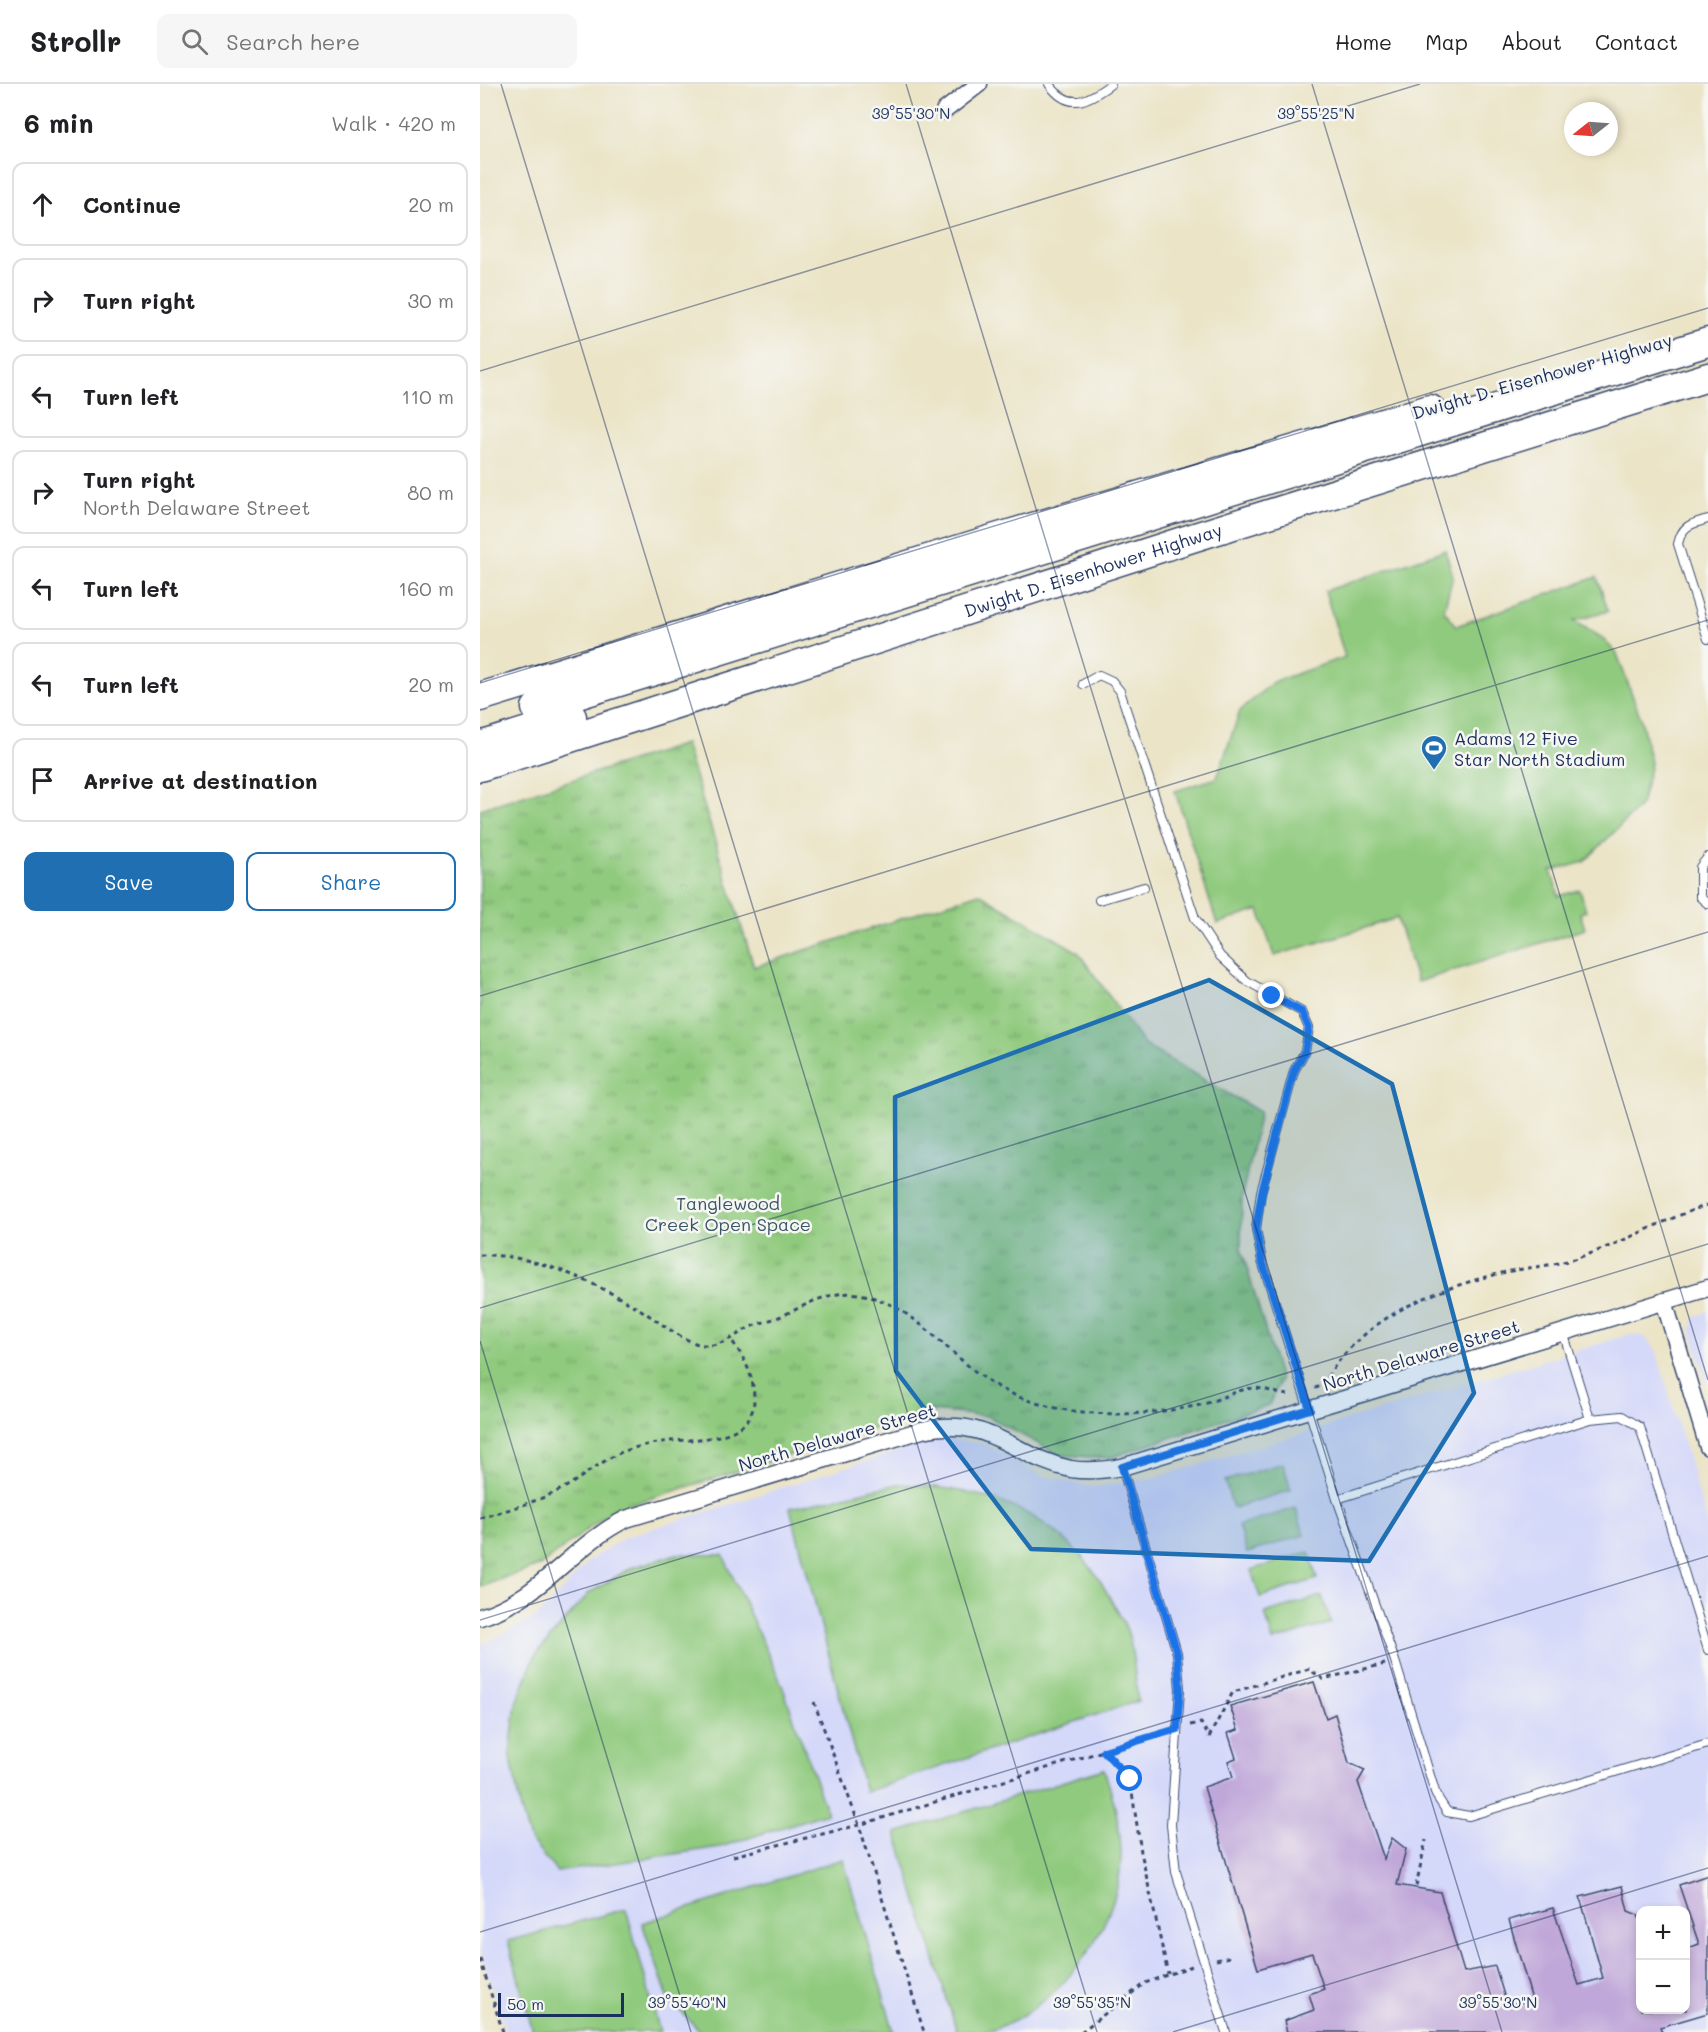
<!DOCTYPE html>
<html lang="en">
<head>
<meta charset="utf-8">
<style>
	:root { --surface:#fff; --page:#f6f6f6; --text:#202124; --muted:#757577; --line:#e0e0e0; --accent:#1f6fb2 }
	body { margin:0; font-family:Mali,sans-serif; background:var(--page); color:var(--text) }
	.controls { position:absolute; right:18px; bottom:18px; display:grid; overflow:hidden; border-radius:12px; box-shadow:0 3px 9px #0003 }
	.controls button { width:54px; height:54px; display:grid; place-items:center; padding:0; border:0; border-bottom:2px solid var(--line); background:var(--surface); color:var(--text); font:30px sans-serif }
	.compass { position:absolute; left:1084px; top:18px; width:54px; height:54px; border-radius:50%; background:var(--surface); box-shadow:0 3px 9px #0003; rotate:253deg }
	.scale { position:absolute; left:18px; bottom:15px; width:126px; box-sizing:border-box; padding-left:6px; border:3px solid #1b2f5e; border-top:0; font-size:16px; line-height:21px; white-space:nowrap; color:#1b2f5e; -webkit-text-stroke:4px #f6f6f2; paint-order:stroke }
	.stop { position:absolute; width:18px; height:18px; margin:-14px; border:4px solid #1a73e8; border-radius:50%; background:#fff }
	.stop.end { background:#1a73e8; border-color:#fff; box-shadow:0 2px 6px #0008 }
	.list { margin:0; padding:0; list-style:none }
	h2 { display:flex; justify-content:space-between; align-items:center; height:78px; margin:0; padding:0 24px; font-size:26px }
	h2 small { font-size:20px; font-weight:400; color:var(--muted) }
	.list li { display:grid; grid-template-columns:39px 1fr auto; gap:18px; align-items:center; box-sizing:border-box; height:84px; margin:0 12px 12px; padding:0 12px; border:2px solid var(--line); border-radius:12px }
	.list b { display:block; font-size:22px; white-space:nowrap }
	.list p { margin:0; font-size:20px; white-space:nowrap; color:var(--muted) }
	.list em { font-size:20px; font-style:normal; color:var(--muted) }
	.actions { display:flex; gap:12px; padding:18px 24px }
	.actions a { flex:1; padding:14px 0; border:2px solid var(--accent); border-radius:12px; text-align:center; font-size:21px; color:var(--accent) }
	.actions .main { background:var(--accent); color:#fff }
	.icon { flex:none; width:33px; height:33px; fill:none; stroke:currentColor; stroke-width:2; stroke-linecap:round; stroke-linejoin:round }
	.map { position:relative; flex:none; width:1228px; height:1948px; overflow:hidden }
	header { display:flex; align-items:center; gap:36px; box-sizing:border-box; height:84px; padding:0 30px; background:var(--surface); border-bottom:2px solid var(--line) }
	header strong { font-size:28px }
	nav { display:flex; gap:33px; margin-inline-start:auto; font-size:21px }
	.search { width:420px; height:54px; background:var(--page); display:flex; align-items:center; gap:15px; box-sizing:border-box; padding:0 21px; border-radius:12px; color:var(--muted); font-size:22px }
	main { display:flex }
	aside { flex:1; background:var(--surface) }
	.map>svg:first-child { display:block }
</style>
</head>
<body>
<header>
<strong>Strollr</strong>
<div class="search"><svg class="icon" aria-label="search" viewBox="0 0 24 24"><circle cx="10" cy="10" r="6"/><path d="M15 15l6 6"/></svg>Search here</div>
<nav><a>Home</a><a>Map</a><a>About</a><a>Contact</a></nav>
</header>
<main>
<aside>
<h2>6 min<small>Walk · 420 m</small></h2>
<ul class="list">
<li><svg class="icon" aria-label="ahead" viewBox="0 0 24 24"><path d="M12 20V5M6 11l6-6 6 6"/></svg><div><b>Continue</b></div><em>20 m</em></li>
<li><svg class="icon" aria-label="right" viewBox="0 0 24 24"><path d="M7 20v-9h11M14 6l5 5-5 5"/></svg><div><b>Turn right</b></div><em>30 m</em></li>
<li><svg class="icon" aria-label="left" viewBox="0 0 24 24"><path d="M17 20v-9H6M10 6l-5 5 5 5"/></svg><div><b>Turn left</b></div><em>110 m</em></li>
<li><svg class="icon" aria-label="right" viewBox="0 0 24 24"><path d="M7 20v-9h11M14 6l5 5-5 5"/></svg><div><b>Turn right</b><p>North Delaware Street</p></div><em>80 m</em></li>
<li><svg class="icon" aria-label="left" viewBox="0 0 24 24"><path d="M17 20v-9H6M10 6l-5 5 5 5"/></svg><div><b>Turn left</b></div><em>160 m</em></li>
<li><svg class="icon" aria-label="left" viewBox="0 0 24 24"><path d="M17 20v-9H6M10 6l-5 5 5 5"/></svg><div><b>Turn left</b></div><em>20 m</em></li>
<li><svg class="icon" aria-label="arrive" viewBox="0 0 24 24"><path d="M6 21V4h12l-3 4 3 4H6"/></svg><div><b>Arrive at destination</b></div></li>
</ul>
<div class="actions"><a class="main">Save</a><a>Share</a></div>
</aside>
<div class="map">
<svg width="1228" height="1948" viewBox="0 0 1228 1948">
	<defs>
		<pattern id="park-tufts" width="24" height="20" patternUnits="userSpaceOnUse" patternTransform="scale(1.5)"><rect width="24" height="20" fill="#90ca7e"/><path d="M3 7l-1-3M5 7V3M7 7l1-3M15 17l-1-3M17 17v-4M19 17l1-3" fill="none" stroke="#75a46a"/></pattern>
	</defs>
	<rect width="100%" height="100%" fill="#f6f6f2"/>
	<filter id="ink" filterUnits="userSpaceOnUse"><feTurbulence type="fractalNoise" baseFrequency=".0167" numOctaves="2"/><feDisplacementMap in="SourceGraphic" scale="12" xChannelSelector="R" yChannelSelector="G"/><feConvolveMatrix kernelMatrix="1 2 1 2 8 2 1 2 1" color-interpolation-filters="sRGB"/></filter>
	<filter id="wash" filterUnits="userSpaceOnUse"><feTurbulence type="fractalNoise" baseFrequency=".008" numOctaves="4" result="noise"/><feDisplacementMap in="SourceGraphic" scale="24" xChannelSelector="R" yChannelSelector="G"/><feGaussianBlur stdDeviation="1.35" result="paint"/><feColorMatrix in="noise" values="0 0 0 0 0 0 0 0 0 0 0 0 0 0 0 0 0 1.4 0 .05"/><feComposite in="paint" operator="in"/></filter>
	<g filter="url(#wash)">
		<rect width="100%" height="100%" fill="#ebe4c7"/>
		<g fill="#d4d8f9" fill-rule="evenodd">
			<polygon points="1228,1227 1228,1303 1211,1245 1215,1233"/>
			<path d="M 1151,1250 L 1165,1253 L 1176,1266 L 1228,1441 L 1228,1948 L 26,1948 L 0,1865 L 0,1561 L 57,1533 L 111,1475 L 146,1453 L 459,1354 L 505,1360 L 560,1391 L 612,1403 L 678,1393 ZM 1160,1826 L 1206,1826 L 1206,1926 L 1160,1926 Z"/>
		</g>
		<g fill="#90ca7e" stroke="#567c6e" stroke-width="1.5">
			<polygon points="965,466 973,492 964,526 976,542 1117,493 1128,527 1094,537 1121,553 1137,570 1161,635 1171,679 1161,721 1104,778 1071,787 1079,812 1100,806 1106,827 1100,829 1105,845 937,898 917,834 794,872 779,826 737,840 695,707 737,694 760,627 793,598 865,573 845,507"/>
			<polygon points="803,1379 811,1406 753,1424 745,1397"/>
			<path d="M 418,1400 C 508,1404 583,1428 629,1512 C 635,1524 644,1536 648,1549 C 654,1570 655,1595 658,1617 L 385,1708 L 310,1424 Z"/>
			<polygon points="816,1424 824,1451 767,1469 758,1442"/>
			<polygon points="829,1468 837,1495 780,1513 771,1486"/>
			<polygon points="197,1470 243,1471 302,1601 347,1729 240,1763 77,1788 50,1756 40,1722 30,1669 36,1619 55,1572 109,1509 151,1484"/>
			<polygon points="842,1512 851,1539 793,1557 785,1529"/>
			<path d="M 624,1685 C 634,1715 641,1742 641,1774 C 640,1845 571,1936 500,1948 C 493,1948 485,1948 477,1948 L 416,1749 Z"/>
			<polygon points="363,1775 414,1948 220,1948 188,1913 162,1839"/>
			<polygon points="146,1825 180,1948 53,1948 28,1857"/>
		</g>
		<polygon fill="url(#park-tufts)" stroke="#567c6e" stroke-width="1.5" points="205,660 274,883 499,809 598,868 664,961 780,1028 762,1112 761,1164 800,1296 789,1321 629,1374 579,1371 507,1332 451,1327 133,1426 61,1481 0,1503 0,725"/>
		<g id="blocks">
			<polygon fill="#c0a7d9" points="834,1598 846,1634 855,1630 869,1679 885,1686 878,1698 904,1775 912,1754 926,1765 917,1801 960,1808 984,1888 1015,1882 1027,1921 1052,1916 1029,1836 1073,1824 1099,1901 1123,1894 1100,1813 1142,1802 1148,1827 1158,1831 1161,1839 1161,1926 1206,1926 1206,1865 1219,1860 1199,1801 1228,1791 1228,1929 1180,1943 1182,1948 807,1948 804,1937 834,1926 829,1910 844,1905 832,1869 778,1885 724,1703 753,1693 748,1677 756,1674 748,1649 758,1646 750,1622"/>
		</g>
	</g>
	<g filter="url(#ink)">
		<use href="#blocks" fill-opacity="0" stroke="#3a4a6e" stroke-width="1.5"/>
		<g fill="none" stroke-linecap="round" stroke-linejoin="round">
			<g stroke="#3a4a6e" stroke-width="10">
				<g id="service">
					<path d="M 569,0 C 589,28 608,17 631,0"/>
					<path d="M 1228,435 C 1211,440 1202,441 1198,460 L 1228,555"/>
					<polyline points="603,600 619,591 632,597 640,607 715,834 740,872 767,897 822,928 829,944 825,967 814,987 781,1108 776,1145 782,1177 857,1415 915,1577 956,1711 967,1728 989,1732 1228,1660"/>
					<polyline points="1228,773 1220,783 1220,813 1228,820"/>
					<polyline points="619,816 664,803"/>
					<polyline points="1083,1248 1110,1335"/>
					<polyline points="642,1383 697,1569 700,1605 691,1741 696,1788 746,1948"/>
					<polyline points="857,1415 1110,1335 1142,1332 1160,1343 1228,1566"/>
				</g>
			</g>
			<g stroke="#3a4a6e" stroke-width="19">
				<g id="minor">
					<polyline points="464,27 499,0"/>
					<polyline points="1184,1217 1228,1363"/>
					<path d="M 0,1533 C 62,1514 91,1462 146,1435 L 442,1346 C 512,1331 532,1373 591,1385 C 608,1388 625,1386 642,1383 L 1228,1204"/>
				</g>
			</g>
			<g stroke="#3a4a6e" stroke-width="31">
				<g id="motorway">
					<polyline points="0,613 516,454 950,325"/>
					<polyline points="56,624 1228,258"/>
					<polyline points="0,662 92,633"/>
					<path id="s1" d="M 0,683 L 715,453 L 1228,293"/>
				</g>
			</g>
			<g stroke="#3a4a6e" stroke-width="3" stroke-dasharray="4.5 4.5" stroke-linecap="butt">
				<path d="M 0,1171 C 56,1170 114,1198 161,1226 C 178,1237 196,1252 215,1259 C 235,1266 250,1255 265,1246 C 275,1240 288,1237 299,1233 C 328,1221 350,1204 384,1211 C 436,1223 467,1270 510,1298 C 569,1336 654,1335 720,1321 C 737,1317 751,1308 767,1305 C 783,1301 800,1313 811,1310"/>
				<path d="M 835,1304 L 842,1302 C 881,1233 951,1206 1026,1188 C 1049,1183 1073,1182 1097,1174 C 1142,1160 1183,1135 1228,1121"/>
				<path d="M 0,1434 C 28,1426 56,1418 82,1405 C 104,1393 121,1376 145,1367 C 158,1362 175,1359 189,1357 C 218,1355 274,1357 274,1315 C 274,1292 265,1275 252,1257"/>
				<polyline points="334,1618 379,1741 444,1948"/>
				<polyline points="710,1641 721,1639 729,1653"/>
				<polyline points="729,1653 753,1608 829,1585 843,1595 905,1580"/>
				<polyline points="624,1667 650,1695 661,1768 688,1890"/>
				<polyline points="253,1772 379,1741 686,1648"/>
				<polyline points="936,1802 946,1756"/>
				<polyline points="0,1875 23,1948"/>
				<polyline points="736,1876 750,1873"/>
				<polyline points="601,1948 665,1899 712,1882"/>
			</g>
			<use href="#service" stroke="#fff" stroke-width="8"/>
			<use href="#minor" stroke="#fff" stroke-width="16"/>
			<use href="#motorway" stroke="#fff" stroke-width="28"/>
		</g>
	</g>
	<g fill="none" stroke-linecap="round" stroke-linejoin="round" filter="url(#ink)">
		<polyline stroke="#1a73e8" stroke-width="8" points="650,1695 624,1667 697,1645 700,1605 697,1569 642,1383 830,1325 782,1177 776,1145 782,1108 814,987 825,967 829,944 822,928 792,912"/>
	</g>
	<path fill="#1f6fb2" fill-opacity="0.2" stroke="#1f6fb2" stroke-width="4.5" stroke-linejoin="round" d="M 729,896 L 912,1000 L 994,1309 L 889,1477 L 551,1465 L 416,1287 L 415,1013 Z"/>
	<path fill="none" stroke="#1b2f5e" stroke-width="1.5" stroke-opacity="0.45" d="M 21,0 L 617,1948M 426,0 L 1022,1948M 832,0 L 1228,1296M 0,287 L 940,0M 0,599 L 1228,224M 0,912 L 1228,536M 0,1224 L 1228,848M 0,1257 L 211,1948M 0,1536 L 1228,1160M 0,1848 L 1228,1472M 693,1948 L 1228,1784"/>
	<defs>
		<g id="stadium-pin" transform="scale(1.35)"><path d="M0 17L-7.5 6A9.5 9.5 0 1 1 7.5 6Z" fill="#1f6fb2" stroke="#f6f6f2"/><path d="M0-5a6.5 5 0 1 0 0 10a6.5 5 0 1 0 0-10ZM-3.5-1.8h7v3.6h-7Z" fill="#fff"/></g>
	</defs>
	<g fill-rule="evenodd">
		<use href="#stadium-pin" x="954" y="664"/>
	</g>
	<g text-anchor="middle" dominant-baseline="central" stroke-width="5" stroke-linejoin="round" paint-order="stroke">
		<g font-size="18" fill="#1b2f5e" stroke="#f6f6f2">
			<text transform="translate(1062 292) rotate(-16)">Dwight D. Eisenhower Highway</text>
			<text stroke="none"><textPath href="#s1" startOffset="644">Dwight D. Eisenhower Highway</textPath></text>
			<text transform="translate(941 1271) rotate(-17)">North Delaware Street</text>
			<text transform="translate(357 1353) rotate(-16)">North Delaware Street</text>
		</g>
		<g font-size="18" fill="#1b2f5e" stroke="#f6f6f2" text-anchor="start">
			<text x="974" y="654">Adams 12 Five<tspan x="974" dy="21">Star North Stadium</tspan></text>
		</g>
		<g font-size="18" fill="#385666" stroke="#f6f6f2">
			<text x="248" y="1119">Tanglewood<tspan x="248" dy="21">Creek Open Space</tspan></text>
		</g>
	</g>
	<g font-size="15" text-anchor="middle" fill="#1b2f5e" stroke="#f6f6f2" stroke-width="5" stroke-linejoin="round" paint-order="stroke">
		<text x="431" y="35">39°55'30"N</text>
		<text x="836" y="35">39°55'25"N</text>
		<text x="207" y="1924">39°55'40"N</text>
		<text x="612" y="1924">39°55'35"N</text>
		<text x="1018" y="1924">39°55'30"N</text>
	</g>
</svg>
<div class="controls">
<button>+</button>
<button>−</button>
</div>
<svg class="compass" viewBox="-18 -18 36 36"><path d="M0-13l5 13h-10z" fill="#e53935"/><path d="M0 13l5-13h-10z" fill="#757577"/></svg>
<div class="scale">50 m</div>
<div class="stop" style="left:650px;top:1695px"></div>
<div class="stop end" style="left:792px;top:912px"></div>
</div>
</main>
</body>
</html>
